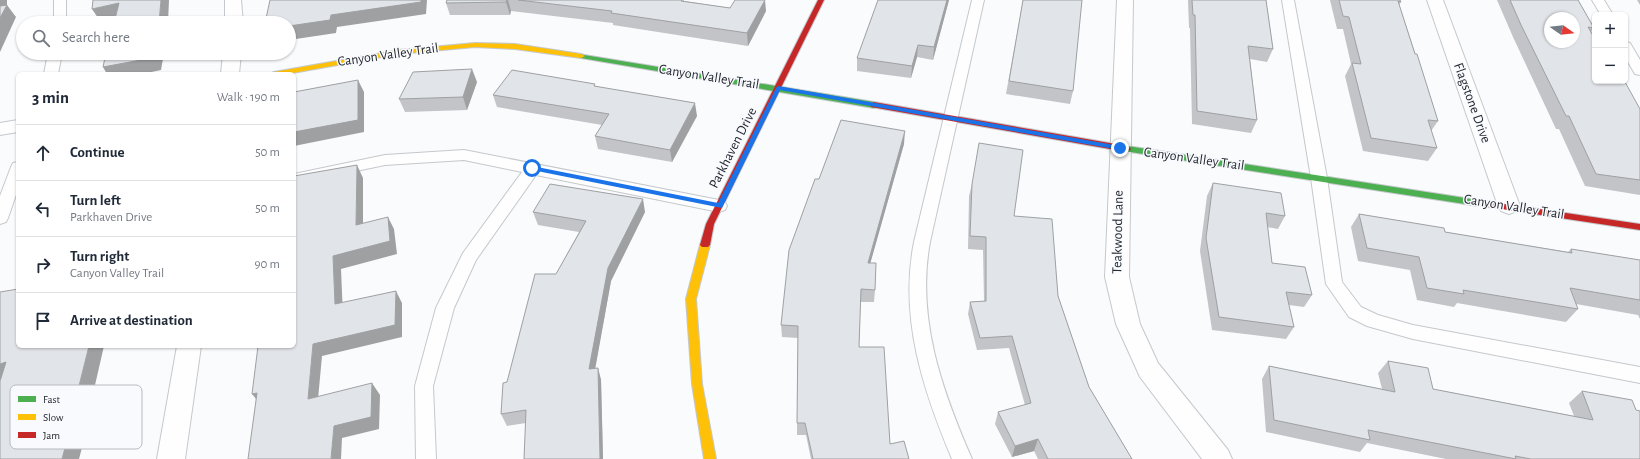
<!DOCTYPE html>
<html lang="en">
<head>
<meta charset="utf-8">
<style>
	:root { --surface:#fff; --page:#f6f6f7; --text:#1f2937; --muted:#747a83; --line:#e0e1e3 }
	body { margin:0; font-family:"Alegreya Sans",sans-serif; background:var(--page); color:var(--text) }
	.controls { position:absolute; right:12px; top:12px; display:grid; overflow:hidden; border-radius:6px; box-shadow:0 1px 3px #0004 }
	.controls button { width:36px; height:36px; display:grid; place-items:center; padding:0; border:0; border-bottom:1px solid var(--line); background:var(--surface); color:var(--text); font:20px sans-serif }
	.compass { position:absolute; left:1544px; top:12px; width:36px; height:36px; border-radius:50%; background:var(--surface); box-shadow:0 1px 3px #0004; rotate:104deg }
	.stop { position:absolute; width:12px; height:12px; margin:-9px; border:3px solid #1a73e8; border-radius:50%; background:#fff }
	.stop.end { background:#1a73e8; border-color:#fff; box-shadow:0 1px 4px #0008 }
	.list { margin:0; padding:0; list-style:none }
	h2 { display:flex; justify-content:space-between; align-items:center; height:52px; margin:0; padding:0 16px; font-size:17px }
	h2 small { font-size:13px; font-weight:400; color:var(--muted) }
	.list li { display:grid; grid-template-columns:26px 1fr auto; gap:12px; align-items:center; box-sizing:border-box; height:56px; padding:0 16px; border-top:1px solid var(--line) }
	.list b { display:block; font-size:15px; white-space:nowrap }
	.list p { margin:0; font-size:13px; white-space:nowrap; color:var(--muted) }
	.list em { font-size:13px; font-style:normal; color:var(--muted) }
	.icon { flex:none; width:22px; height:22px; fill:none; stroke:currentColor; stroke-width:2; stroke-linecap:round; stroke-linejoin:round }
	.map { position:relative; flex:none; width:1640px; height:459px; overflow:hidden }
	.search { position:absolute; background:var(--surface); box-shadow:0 1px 3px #0004; left:16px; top:16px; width:280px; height:44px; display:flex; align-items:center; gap:10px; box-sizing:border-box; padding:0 14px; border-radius:22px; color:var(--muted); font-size:15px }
	.panel { position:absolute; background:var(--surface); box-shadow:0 1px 3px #0004; left:16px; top:72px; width:280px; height:276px; border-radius:6px }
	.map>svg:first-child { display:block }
</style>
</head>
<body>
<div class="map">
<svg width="1640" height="459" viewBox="0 0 1640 459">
	<rect width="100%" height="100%" fill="#f9fbfd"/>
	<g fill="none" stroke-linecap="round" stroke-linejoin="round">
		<g stroke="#c5c8cc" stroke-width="2">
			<g id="lane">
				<rect x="54" y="0" width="12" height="23"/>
				<path d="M 972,0 L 984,0 L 930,242 C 916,318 942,390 972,459 L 952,459 C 923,390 899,318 914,242 Z"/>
				<polygon points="1282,0 1294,0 1327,178 1342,282 1361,307 1378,315 1413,325 1640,367 1640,383 1413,339 1367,326 1349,317 1326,284 1311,178"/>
				<polygon points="1592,0 1604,0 1613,15 1601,15"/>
				<polygon points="1625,42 1630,43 1640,60 1640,75 1635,74 1625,57"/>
				<polygon points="48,53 62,53 58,74 44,74"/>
				<polygon points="464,150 719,200 725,202 727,206 725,210 719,212 536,175 476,260 454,308 433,386 436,459 416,459 415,386 436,308 463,253 522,172 464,160 385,165 294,184 294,174 385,155"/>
				<polygon points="18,162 18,189 8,218 6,222 0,224 0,196 11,167 13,163"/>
			</g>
		</g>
		<g stroke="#c5c8cc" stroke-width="2">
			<g id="street">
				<polygon points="225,0 241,0 243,23 225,23"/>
				<polygon points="1117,0 1133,0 1129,277 1140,324 1158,363 1228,450 1232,459 1202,459 1140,377 1116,324 1105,277"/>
				<polygon points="1427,0 1443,0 1520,206 1517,211 1509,214 1501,211 1498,206"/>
				<polygon points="223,53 241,53 239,74 221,74"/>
				<polygon points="18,120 18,132 0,135 0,123"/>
				<polygon points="177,346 201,346 185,459 157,459"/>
			</g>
		</g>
		<g stroke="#c5c8cc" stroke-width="2">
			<g id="fast">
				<polygon points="578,54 874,102 878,105 874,108 581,58 577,56"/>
				<polygon points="1127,146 1478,200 1482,203 1478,206 1124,151 1123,149"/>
			</g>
		</g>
		<g stroke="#c5c8cc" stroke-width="2">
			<g id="slow">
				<polygon points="475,43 515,44 581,54 585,56 581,58 515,49 475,47 399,54 287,74 270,74 274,72 399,50"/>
				<polygon points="705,242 708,243 710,245 696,299 702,384 716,459 704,459 692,384 686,299 700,245 702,243"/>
			</g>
		</g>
		<g stroke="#c5c8cc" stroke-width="2">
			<g id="jam">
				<polygon points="818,0 824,0 714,224 710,245 708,247 702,247 700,245 706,224"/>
				<polygon points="874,102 1127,146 1131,149 1127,152 871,107 870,105"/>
				<polygon points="1478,200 1640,224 1640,230 1475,205 1474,203"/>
			</g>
		</g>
		<use href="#lane" fill="#fefeff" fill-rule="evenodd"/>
		<use href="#street" fill="#fefeff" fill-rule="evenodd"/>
		<use href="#fast" fill="#4caf50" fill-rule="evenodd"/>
		<use href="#slow" fill="#ffc107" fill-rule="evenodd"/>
		<use href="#jam" fill="#c62828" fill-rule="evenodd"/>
	</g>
	<g fill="#c2c4c8">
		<polygon points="447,0 684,0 684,1 730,8 766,11 748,46 613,25 613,23 511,11 510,15 450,15 446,3"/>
		<polygon points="949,0 933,60 917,57 911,78 857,71 857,58"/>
		<polygon points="1023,0 1073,91 1070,104 1006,94"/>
		<polygon points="1188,0 1266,0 1273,49 1267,62 1250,59 1257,120 1251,133 1192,124 1190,28 1189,28"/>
		<polygon points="1330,0 1400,0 1401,2 1399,5 1438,121 1431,131 1437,148 1428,161 1363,151 1345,76 1351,64 1343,29 1337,29"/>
		<polygon points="1497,0 1578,0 1594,28 1591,32 1595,81 1640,109 1640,195 1585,186 1559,129 1556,129 1513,37"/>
		<polygon points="1637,0 1640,0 1640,5"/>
		<polygon points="477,82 467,110 405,112 399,99"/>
		<polygon points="596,86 697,116 672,162 598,149 595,136 602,125 497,107 493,95"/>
		<polygon points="904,144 870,263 875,290 874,302 860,302 859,347 890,444 909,459 811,459 806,435 797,435 797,423 798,338 782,337 781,325 819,179"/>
		<polygon points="1213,183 1285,216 1278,229 1267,227 1272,263 1312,295 1304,307 1289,305 1294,327 1286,339 1212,330 1200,251 1207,196"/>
		<polygon points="972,184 1014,216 1058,296 1089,387 1132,459 1038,459 1034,451 1012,457 995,424 998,412 1025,405 1009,348 977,350 968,314 970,302 984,301 983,250 968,249 969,196"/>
		<polygon points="533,212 645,212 611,281 595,368 598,368 601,380 603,459 524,459 526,423 507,426 501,414 507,382 556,274 579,232 538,225"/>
		<polygon points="1359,214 1445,232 1568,252 1571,249 1640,260 1640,319 1638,315 1576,304 1578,309 1566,322 1457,303 1454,307 1417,300 1410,270 1358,261 1351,227"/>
		<polygon points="1388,361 1433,389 1574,416 1569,403 1582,391 1640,459 1446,459 1367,443 1360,452 1266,432 1262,379 1269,366 1382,389 1378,373"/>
	</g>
	<g fill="#9ea0a2">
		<polygon points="0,0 7,0 7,5 16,17 0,52"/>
		<polygon points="161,0 169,0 168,23 159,23"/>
		<polygon points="421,0 427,0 426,14 337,27 336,33 289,40 289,26 331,15"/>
		<polygon points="507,0 508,0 511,11 510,15 506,2"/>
		<polygon points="765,0 766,11 748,46 747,33"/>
		<polygon points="947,0 949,0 933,60 934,47"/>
		<polygon points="119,3 127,15 100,21 92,9"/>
		<polygon points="918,45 917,57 911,78 912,66"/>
		<polygon points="153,53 164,53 161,70 142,74 107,74 103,67"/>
		<polygon points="472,69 477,82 467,110 463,97"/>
		<polygon points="358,80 364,92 364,132 294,146 294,132"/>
		<polygon points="695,103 697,116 672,162 670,150"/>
		<polygon points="905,131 904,144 867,275 868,263"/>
		<polygon points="357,165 363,178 363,237 356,225"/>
		<polygon points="643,199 645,212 611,281 593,381 589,369 608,268"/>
		<polygon points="388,217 394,229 397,254 341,269 343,316 335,304 333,256"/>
		<polygon points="396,291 402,303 402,337 322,356 317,410 308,399 313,344"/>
		<polygon points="89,346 104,346 89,411 91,413 79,459 62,459 75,402"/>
		<polygon points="6,362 20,374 0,379 0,364"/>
		<polygon points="598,368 601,380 603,459 600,459"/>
		<polygon points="372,383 380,395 379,429 342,438 341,459 331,459 334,426"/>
		<polygon points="257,393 262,406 252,394"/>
		<polygon points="1038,439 1034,451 1012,457 1015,446"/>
	</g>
	<g fill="#e1e4e8" stroke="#9ea0a2" fill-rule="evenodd">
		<polygon points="93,0 161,0 159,23 114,23 119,3 92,9"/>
		<polygon points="270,0 421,0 421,2 331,15 330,20 289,26 289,23 265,23"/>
		<polygon points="447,0 507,0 506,2 446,3"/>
		<polygon points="518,0 682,0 681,1 730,8 735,0 765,0 747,33 611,13 612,11"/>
		<polygon points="878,0 947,0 934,47 918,45 912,66 857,58"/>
		<polygon points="1023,0 1082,0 1073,91 1009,81"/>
		<polygon points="1192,0 1266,0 1273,49 1248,46 1257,120 1197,111 1195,15 1193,15"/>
		<polygon points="1339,0 1400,0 1401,2 1398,1 1415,54 1417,54 1438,121 1428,120 1437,148 1371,138 1352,63 1361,64 1349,17 1343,16"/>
		<path d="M 1510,0 L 1578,0 L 1594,28 L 1588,27 L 1595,39 L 1595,81 L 1620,81 L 1620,82 L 1625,82 L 1640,109 L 1640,180 L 1596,174 L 1569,116 L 1566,116 L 1521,25 ZM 1550,18 L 1574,18 L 1574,42 L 1550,42 Z"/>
		<polygon points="7,5 0,18 0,6"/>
		<polygon points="106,53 153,53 152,58 103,67"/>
		<polygon points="472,69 463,97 399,99 413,72"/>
		<polygon points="512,70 595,84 594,86 695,103 670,150 595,136 609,114 493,95"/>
		<polygon points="358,80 358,120 294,132 294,92"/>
		<polygon points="841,120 905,131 868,263 876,263 875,290 861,289 859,347 884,347 890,444 904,441 909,459 813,459 805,423 797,423 798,326 781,325 789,250 815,179 819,179"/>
		<polygon points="979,143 1023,150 1014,216 1052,219 1058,296 1089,387 1132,459 1048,459 1038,439 1015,446 998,412 1031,403 1012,336 980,338 970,302 986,301 986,237 970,236 972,184"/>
		<polygon points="357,165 356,225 388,217 390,241 333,256 335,304 396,291 395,325 313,344 308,399 372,383 371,417 334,426 331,459 248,459 257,393 252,394 258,346 294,346 294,176"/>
		<polygon points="1213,183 1281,193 1285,216 1266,213 1272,263 1305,267 1312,295 1286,292 1294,327 1219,317 1206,238"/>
		<polygon points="550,184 643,199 608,268 589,369 598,368 600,459 524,459 526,410 501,414 503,383 507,382 535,274 556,274 586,221 533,212"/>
		<polygon points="1359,214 1444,228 1445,232 1572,253 1571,249 1640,260 1640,300 1570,288 1578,309 1463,290 1464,294 1427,288 1419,257 1367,248"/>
		<polygon points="18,289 18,346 89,346 75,402 78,401 62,459 0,459 0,381 6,362 0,364 0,292"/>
		<polygon points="1388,361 1428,368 1433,389 1593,420 1582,391 1632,400 1636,410 1640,411 1640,459 1531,459 1515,456 1516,459 1368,430 1370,440 1274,420 1269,366 1395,392"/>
	</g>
	<polygon fill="#1a73e8" points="778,86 1120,146 1122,148 1120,150 780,90 722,208 532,170 529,168 532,166 718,203 776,88"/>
	<g text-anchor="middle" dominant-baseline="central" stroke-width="3" stroke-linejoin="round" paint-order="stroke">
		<g font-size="14" fill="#24282f" stroke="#f8fafe">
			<text transform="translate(388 55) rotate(-8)">Canyon Valley Trail</text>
			<text transform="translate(709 77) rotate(9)">Canyon Valley Trail</text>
			<text transform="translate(1472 103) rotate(70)">Flagstone Drive</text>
			<text transform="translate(733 148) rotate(-63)">Parkhaven Drive</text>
			<text transform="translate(1194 159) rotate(8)">Canyon Valley Trail</text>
			<text transform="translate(1514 207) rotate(9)">Canyon Valley Trail</text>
			<text transform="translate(1118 232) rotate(-89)">Teakwood Lane</text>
		</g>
	</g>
	<rect x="10" y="385" width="132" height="64" rx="6" fill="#f8fafe" stroke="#b8bbc0" stroke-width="1"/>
	<rect x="18" y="396" width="18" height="6" fill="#4caf50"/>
	<rect x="18" y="414" width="18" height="6" fill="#ffc107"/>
	<rect x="18" y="432" width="18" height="6" fill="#c62828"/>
	<g font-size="11" fill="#24282f">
		<text x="43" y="403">Fast</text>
		<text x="43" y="421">Slow</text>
		<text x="43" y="439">Jam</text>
	</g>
</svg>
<div class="controls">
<button>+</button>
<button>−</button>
</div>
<svg class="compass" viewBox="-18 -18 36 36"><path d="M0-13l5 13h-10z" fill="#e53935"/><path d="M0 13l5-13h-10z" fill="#747a83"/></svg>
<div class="stop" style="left:532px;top:168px"></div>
<div class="stop end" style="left:1120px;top:148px"></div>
<div class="search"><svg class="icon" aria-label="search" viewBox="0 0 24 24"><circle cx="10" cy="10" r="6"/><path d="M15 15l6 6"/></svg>Search here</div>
<section class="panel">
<h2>3 min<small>Walk · 190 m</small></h2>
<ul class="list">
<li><svg class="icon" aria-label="ahead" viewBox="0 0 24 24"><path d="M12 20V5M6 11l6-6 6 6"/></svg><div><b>Continue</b></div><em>50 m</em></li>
<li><svg class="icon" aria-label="left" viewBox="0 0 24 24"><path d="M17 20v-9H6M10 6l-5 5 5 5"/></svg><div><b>Turn left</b><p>Parkhaven Drive</p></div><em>50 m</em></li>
<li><svg class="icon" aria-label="right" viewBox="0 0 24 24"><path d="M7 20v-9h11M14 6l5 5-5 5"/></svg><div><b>Turn right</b><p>Canyon Valley Trail</p></div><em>90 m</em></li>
<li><svg class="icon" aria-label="arrive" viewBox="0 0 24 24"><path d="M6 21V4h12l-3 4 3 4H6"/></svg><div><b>Arrive at destination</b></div></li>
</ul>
</section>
</div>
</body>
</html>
